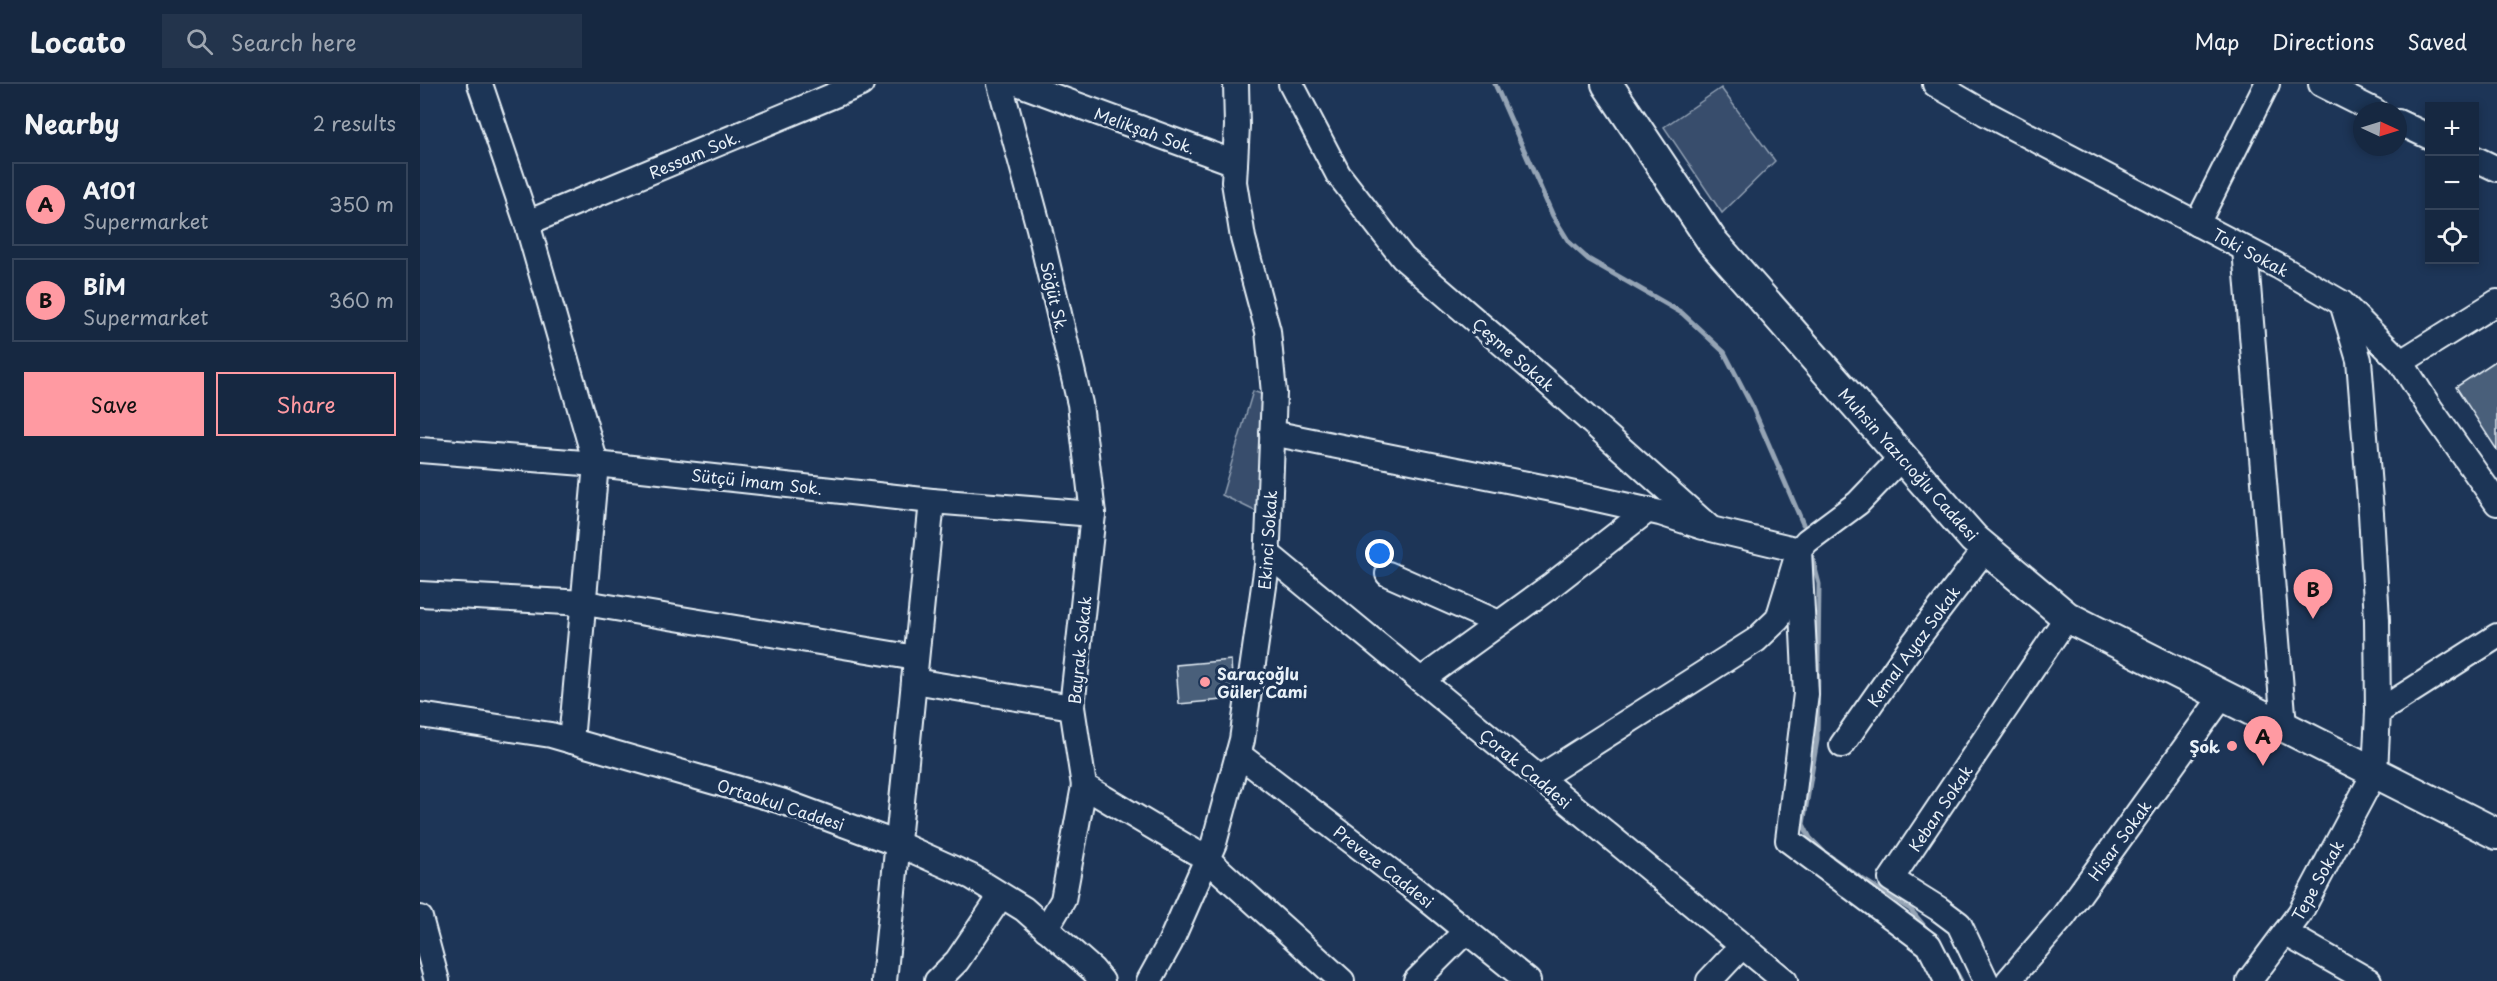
<!DOCTYPE html>
<html lang="en">
<head>
<meta charset="utf-8">
<style>
	:root { --surface:#162841; --page:#23344c; --text:#f1f3f6; --muted:#9ea6b1; --line:#35445a; --accent:#ff9aa2 }
	body { margin:0; font-family:"Playpen Sans",sans-serif; background:var(--page); color:var(--text) }
	.controls { position:absolute; right:18px; top:18px; display:grid; overflow:hidden; border-radius:0px; box-shadow:0 3px 9px #0003 }
	.controls button { width:54px; height:54px; display:grid; place-items:center; padding:0; border:0; border-bottom:2px solid var(--line); background:var(--surface); color:var(--text); font:30px sans-serif }
	.compass { position:absolute; left:1933px; top:18px; width:54px; height:54px; border-radius:50%; background:var(--surface); box-shadow:0 3px 9px #0003; rotate:94deg }
	.you { position:absolute; left:960px; top:470px; width:21px; height:21px; margin:-15px; border:4px solid #fff; border-radius:50%; background:#1a73e8; box-shadow:0 0 0 9px #1a73e833 }
	.badge { display:grid; place-items:center; width:39px; height:39px; border-radius:50%; background:var(--accent); color:#111; font-size:20px; font-weight:700 }
	.pin { position:absolute; translate:-50% -50px; filter:drop-shadow(0 2px 3px #0008) }
	.pin::after { content:''; position:absolute; top:32px; width:21px; height:18px; background:inherit; clip-path:polygon(0 0,100% 0,50% 100%) }
	.list { margin:0; padding:0; list-style:none }
	h2 { display:flex; justify-content:space-between; align-items:center; height:78px; margin:0; padding:0 24px; font-size:26px }
	h2 small { font-size:20px; font-weight:400; color:var(--muted) }
	.list li { display:grid; grid-template-columns:39px 1fr auto; gap:18px; align-items:center; box-sizing:border-box; height:84px; margin:0 12px 12px; padding:0 12px; border:2px solid var(--line); border-radius:0px }
	.list b { display:block; font-size:22px; white-space:nowrap }
	.list p { margin:0; font-size:20px; white-space:nowrap; color:var(--muted) }
	.list em { font-size:20px; font-style:normal; color:var(--muted) }
	.actions { display:flex; gap:12px; padding:18px 24px }
	.actions a { flex:1; padding:14px 0; border:2px solid var(--accent); border-radius:0px; text-align:center; font-size:21px; color:var(--accent) }
	.actions .main { background:var(--accent); color:#111 }
	.icon { flex:none; width:33px; height:33px; fill:none; stroke:currentColor; stroke-width:2; stroke-linecap:round; stroke-linejoin:round }
	.map { position:relative; flex:none; width:2077px; height:897px; overflow:hidden }
	header { display:flex; align-items:center; gap:36px; box-sizing:border-box; height:84px; padding:0 30px; background:var(--surface); border-bottom:2px solid var(--line) }
	header strong { font-size:28px }
	nav { display:flex; gap:33px; margin-inline-start:auto; font-size:21px }
	.search { width:420px; height:54px; background:var(--page); display:flex; align-items:center; gap:15px; box-sizing:border-box; padding:0 21px; border-radius:0px; color:var(--muted); font-size:22px }
	main { display:flex }
	aside { flex:1; background:var(--surface) }
	.map>svg:first-child { display:block }
</style>
</head>
<body>
<header>
<strong>Locato</strong>
<div class="search"><svg class="icon" aria-label="search" viewBox="0 0 24 24"><circle cx="10" cy="10" r="6"/><path d="M15 15l6 6"/></svg>Search here</div>
<nav><a>Map</a><a>Directions</a><a>Saved</a></nav>
</header>
<main>
<aside>
<h2>Nearby<small>2 results</small></h2>
<ul class="list">
<li><span class="badge">A</span><div><b>A101</b><p>Supermarket</p></div><em>350 m</em></li>
<li><span class="badge">B</span><div><b>BİM</b><p>Supermarket</p></div><em>360 m</em></li>
</ul>
<div class="actions"><a class="main">Save</a><a>Share</a></div>
</aside>
<div class="map">
<svg width="2077" height="897" viewBox="0 0 2077 897">
	<rect width="100%" height="100%" fill="#1d3557"/>
	<filter id="ink" filterUnits="userSpaceOnUse"><feTurbulence type="fractalNoise" baseFrequency=".0167" numOctaves="2"/><feDisplacementMap in="SourceGraphic" scale="12" xChannelSelector="R" yChannelSelector="G"/><feConvolveMatrix kernelMatrix="1 2 1 2 8 2 1 2 1" color-interpolation-filters="sRGB"/></filter>
	<g filter="url(#ink)">
		<g fill="#374d6c" stroke="#909fb2" stroke-width="1.5">
			<polygon points="1301,4 1355,77 1302,129 1244,43"/>
			<polygon points="833,307 841,310 837,428 802,411"/>
		</g>
		<g fill="none" stroke-linecap="round" stroke-linejoin="round">
			<g stroke="#95a4b5" stroke-width="5">
				<polyline points="1075,0 1133,132 1149,158 1168,175 1262,229 1304,268 1333,324 1383,440"/>
				<polyline points="1390,465 1399,500 1397,656 1383,740 1390,754 1404,768 1439,793 1490,825 1510,849"/>
				<polyline points="1522,863 1541,897"/>
			</g>
		</g>
		<g fill="#495e7a" stroke="#e8f1f8" stroke-width="1.5">
			<polygon points="2077,276 2077,366 2036,303"/>
			<polygon points="811,576 813,615 759,620 756,581"/>
		</g>
		<g fill="none" stroke-linecap="round" stroke-linejoin="round">
			<g stroke="#e8f1f8" stroke-width="28">
				<g id="minor">
					<polyline points="60,0 107,139 176,380 151,657"/>
					<polyline points="580,0 619,144 660,320 673,430 652,623 664,702"/>
					<polyline points="600,0 815,79"/>
					<polyline points="871,0 918,90 983,174 1128,299 1291,445 1379,466 1386,610 1368,756 1509,861 1527,897"/>
					<polyline points="1515,0 1565,29 1858,182 1922,219 1981,278 2010,324 2077,419"/>
					<polyline points="1901,0 1955,27"/>
					<polyline points="1978,38 2010,53"/>
					<polyline points="2054,74 2077,85"/>
					<polyline points="107,139 441,0"/>
					<polyline points="1777,140 1847,0"/>
					<polyline points="1825,165 1864,642"/>
					<polyline points="1981,278 2077,218"/>
					<polyline points="852,349 1132,405 1240,429 1283,443"/>
					<polyline points="0,366 176,380 512,417 673,430"/>
					<polyline points="848,470 1365,897"/>
					<polyline points="968,490 1079,539"/>
					<polyline points="0,510 165,519 496,574"/>
					<polyline points="1001,596 1132,501 1228,426"/>
					<polyline points="494,597 652,623"/>
					<polyline points="1958,628 2077,552"/>
					<polyline points="0,631 131,651 361,717 483,762 552,793 604,825 673,886 682,897"/>
					<polyline points="1422,661 1487,568 1566,464"/>
					<polyline points="818,670 998,808 1108,897"/>
					<polyline points="1119,694 1336,556 1358,535 1379,466 1387,457 1438,419 1482,373"/>
					<polyline points="0,834 17,897"/>
					<polyline points="626,845 643,816 664,702 787,775 922,897"/>
					<polyline points="1865,849 1949,897"/>
					<polyline points="464,897 512,417"/>
					<polyline points="517,897 537,877 581,812"/>
					<polyline points="729,897 750,859 794,759 822,656 847,481 854,309 848,247 823,154 814,98 817,42 816,0"/>
					<polyline points="996,897 1046,847"/>
					<polyline points="1289,897 1322,862"/>
					<polyline points="1566,897 1539,840 1519,825 1471,795 1647,533"/>
					<polyline points="1588,897 1643,833 1803,611"/>
					<polyline points="1829,897 1880,829 1955,688 1958,628 1957,536 1951,429 1939,276 1922,219"/>
				</g>
			</g>
			<g stroke="#e8f1f8" stroke-width="34">
				<polyline id="major" points="1187,0 1292,157 1554,455 1647,533 2077,750"/>
			</g>
			<use href="#minor" stroke="#1d3557" stroke-width="24"/>
			<use href="#major" stroke="#1d3557" stroke-width="30"/>
		</g>
	</g>
	<g fill="#ff9aa2" stroke="#1d3557" stroke-width="2">
		<circle cx="785" cy="598" r="6"/>
		<circle cx="1812" cy="662" r="6"/>
	</g>
	<g text-anchor="middle" dominant-baseline="central" stroke-width="6" stroke-linejoin="round" paint-order="stroke">
		<g font-size="16" fill="#e8f1f8" stroke="#1d3557">
			<text transform="translate(725 46) rotate(20)">Melikşah Sok.</text>
			<text transform="translate(274 70) rotate(-23)">Ressam Sok.</text>
			<text transform="translate(1831 168) rotate(28)">Toki Sokak</text>
			<text transform="translate(635 213) rotate(77)">Söğüt Sk.</text>
			<text transform="translate(1094 270) rotate(41)">Çeşme Sokak</text>
			<text transform="translate(1489 380) rotate(48)">Muhsin Yazıcıoğlu Caddesi</text>
			<text transform="translate(337 397) rotate(6)">Sütçü İmam Sok.</text>
			<text transform="translate(847 456) rotate(-86)">Ekinci Sokak</text>
			<text transform="translate(1493 562) rotate(-54)">Kemal Ayaz Sokak</text>
			<text transform="translate(659 566) rotate(-84)">Bayrak Sokak</text>
			<text transform="translate(1106 684) rotate(40)">Çorak Caddesi</text>
			<text transform="translate(361 720) rotate(18)">Ortaokul Caddesi</text>
			<text transform="translate(1520 724) rotate(-56)">Keban Sokak</text>
			<text transform="translate(1699 756) rotate(-54)">Hisar Sokak</text>
			<text transform="translate(964 782) rotate(38)">Preveze Caddesi</text>
			<text transform="translate(1897 796) rotate(-61)">Tepe Sokak</text>
		</g>
		<g font-size="16" font-weight="bold" fill="#e8f1f8" stroke="#1d3557" text-anchor="start">
			<text x="797" y="589">Saraçoğlu<tspan x="797" dy="18">Güler Cami</tspan></text>
			<text x="1800" y="662" text-anchor="end">Şok</text>
		</g>
	</g>
</svg>
<div class="controls">
<button>+</button>
<button>−</button>
<button><svg class="icon" aria-label="locate" viewBox="0 0 24 24"><circle cx="12" cy="12" r="6"/><path d="M12 2v4M12 18v4M2 12h4M18 12h4"/></svg></button>
</div>
<svg class="compass" viewBox="-18 -18 36 36"><path d="M0-13l5 13h-10z" fill="#e53935"/><path d="M0 13l5-13h-10z" fill="#9ea6b1"/></svg>
<div class="you"></div>
<div class="pin badge" style="left:1843px;top:682px">A</div>
<div class="pin badge" style="left:1893px;top:535px">B</div>
</div>
</main>
</body>
</html>
